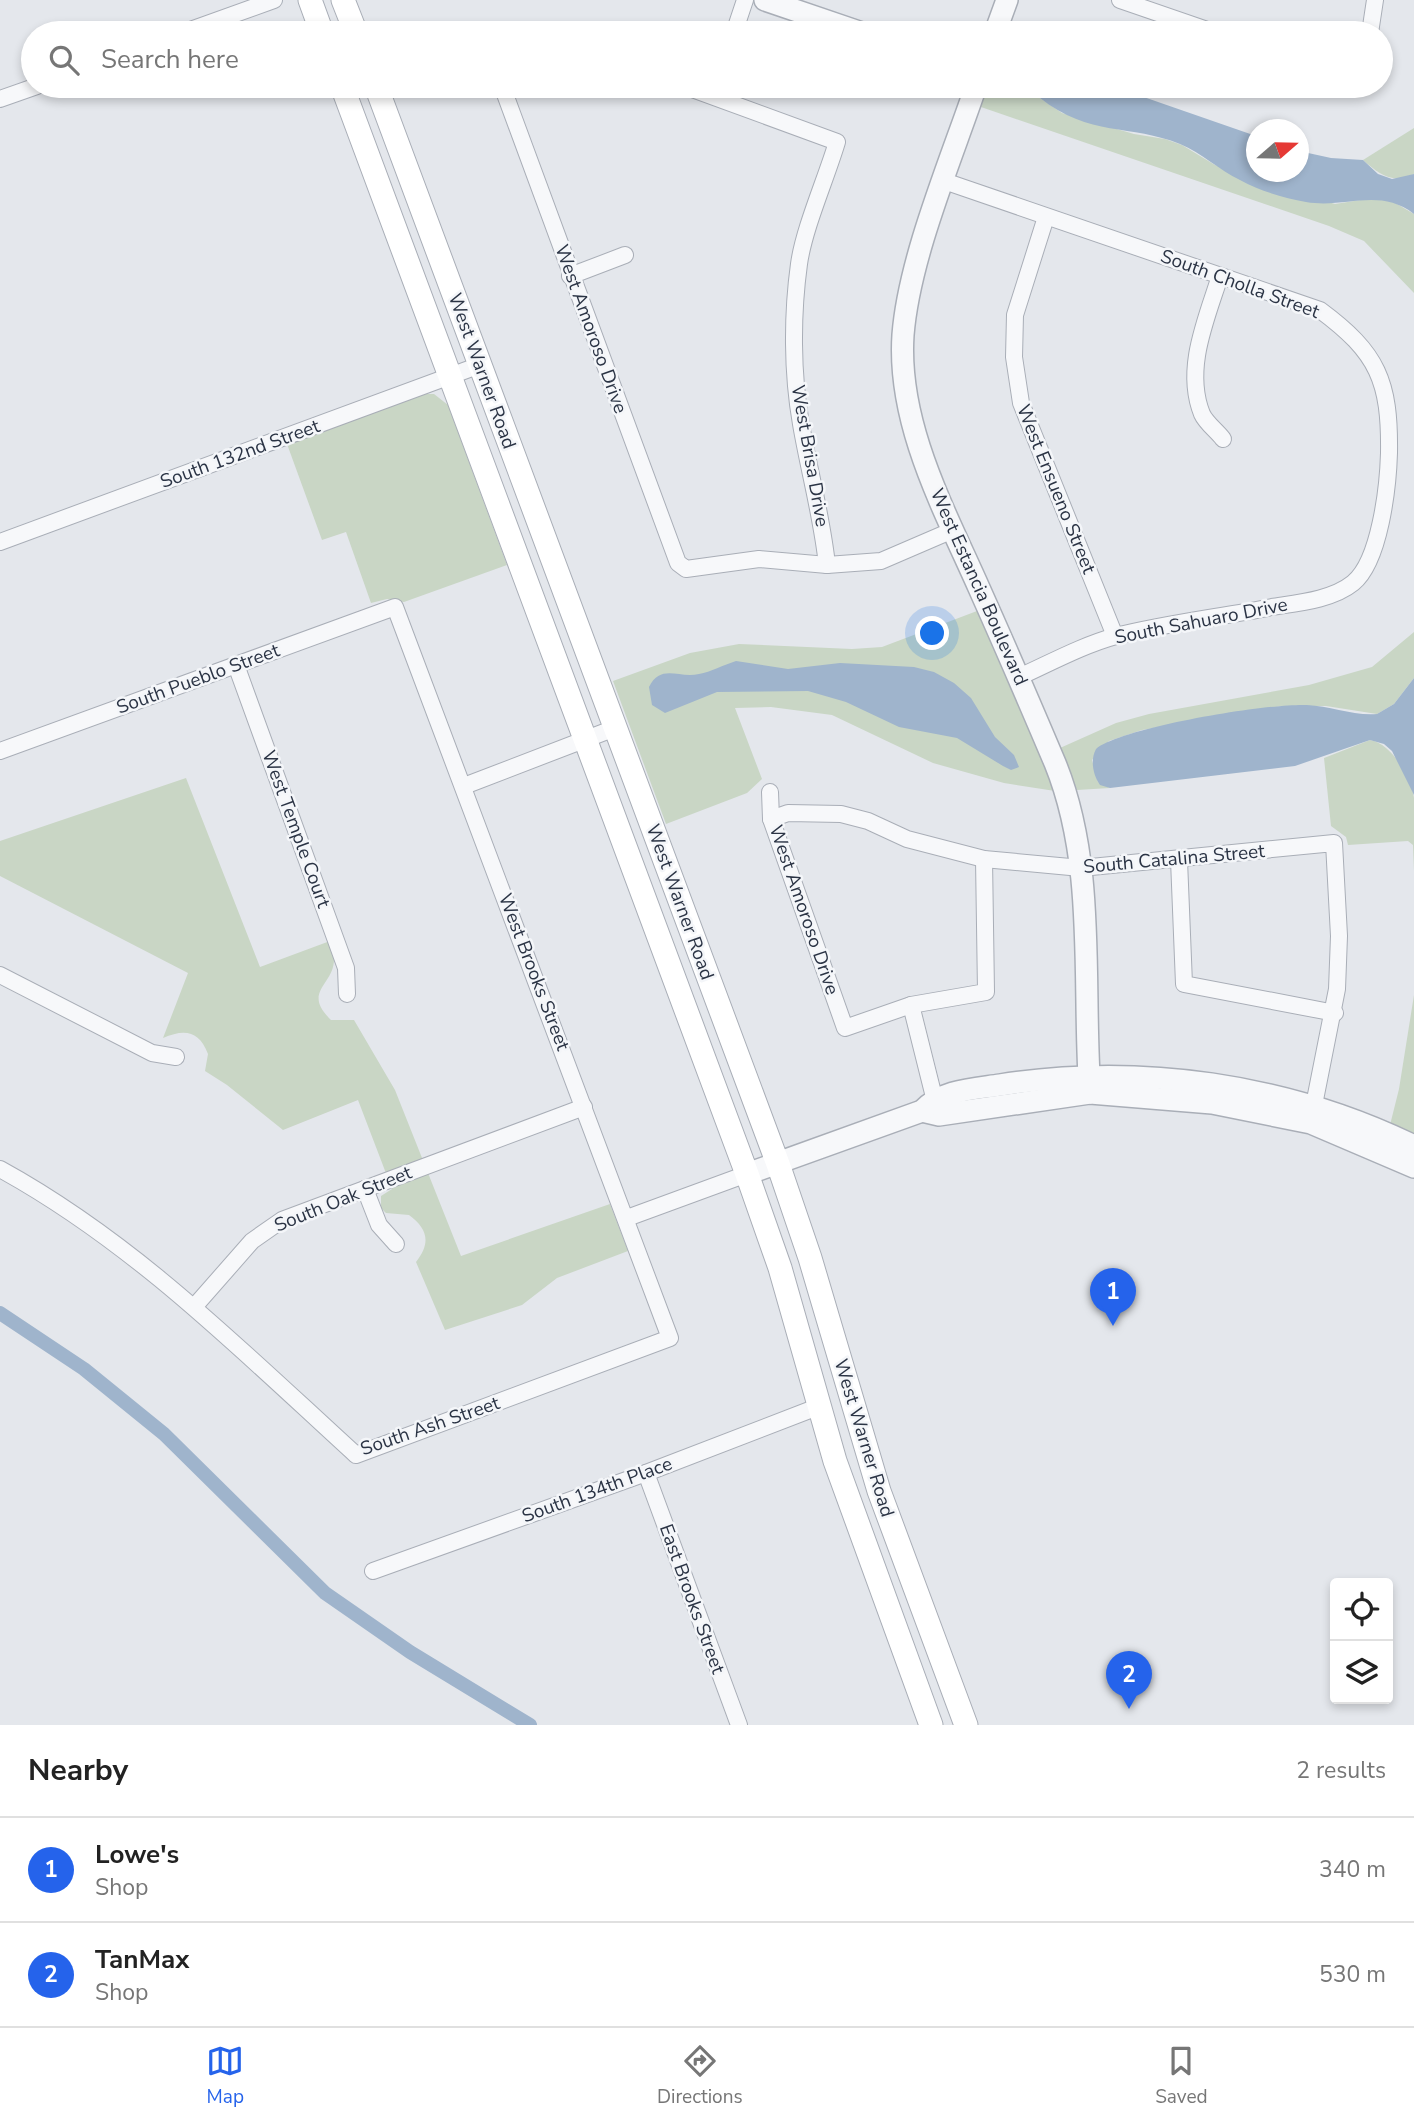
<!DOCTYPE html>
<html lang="en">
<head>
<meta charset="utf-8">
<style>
	:root { --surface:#fff; --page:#f2f2f2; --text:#222; --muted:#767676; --line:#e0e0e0; --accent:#2563eb }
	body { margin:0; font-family:"Nunito Sans",sans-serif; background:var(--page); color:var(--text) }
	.controls { position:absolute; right:21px; bottom:21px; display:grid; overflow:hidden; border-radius:7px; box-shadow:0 4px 10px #0003 }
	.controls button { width:63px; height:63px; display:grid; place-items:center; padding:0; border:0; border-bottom:2px solid var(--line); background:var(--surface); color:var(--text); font:35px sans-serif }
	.compass { position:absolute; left:1246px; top:119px; width:63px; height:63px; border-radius:50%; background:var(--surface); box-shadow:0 4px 10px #0003; rotate:70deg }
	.you { position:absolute; left:933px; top:634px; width:24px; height:24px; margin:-18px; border:5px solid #fff; border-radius:50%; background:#1a73e8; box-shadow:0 0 0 10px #1a73e833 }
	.badge { display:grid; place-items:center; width:46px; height:46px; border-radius:50%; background:var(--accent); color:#fff; font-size:23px; font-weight:700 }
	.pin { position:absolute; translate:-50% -58px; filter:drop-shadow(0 2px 4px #0008) }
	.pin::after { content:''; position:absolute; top:37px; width:24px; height:21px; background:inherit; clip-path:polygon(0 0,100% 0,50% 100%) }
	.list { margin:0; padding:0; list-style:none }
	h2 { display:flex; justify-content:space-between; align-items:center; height:91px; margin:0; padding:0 28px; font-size:30px }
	h2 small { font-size:23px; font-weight:400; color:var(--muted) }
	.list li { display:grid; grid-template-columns:46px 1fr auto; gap:21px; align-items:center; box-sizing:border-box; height:105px; padding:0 28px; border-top:2px solid var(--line) }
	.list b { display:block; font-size:26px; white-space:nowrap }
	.list p { margin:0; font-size:23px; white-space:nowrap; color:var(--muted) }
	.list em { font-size:23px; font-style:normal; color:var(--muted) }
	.icon { flex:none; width:38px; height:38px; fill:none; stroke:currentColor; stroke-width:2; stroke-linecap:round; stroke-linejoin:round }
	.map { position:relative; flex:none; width:1414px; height:1725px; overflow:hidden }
	.search { position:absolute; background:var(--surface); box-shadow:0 4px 10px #0003; left:21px; right:21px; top:21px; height:77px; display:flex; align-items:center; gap:18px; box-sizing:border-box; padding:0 24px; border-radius:38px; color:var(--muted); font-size:26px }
	.sheet { height:301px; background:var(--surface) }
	nav { display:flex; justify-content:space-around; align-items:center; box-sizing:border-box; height:98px; border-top:2px solid var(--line); background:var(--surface); font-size:19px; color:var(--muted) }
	nav a { display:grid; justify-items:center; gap:4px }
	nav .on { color:var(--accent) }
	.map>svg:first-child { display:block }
</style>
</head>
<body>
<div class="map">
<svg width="1414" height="1725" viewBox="0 0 1414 1725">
	<rect width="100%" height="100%" fill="#e4e7ec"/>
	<g fill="#c9d6c5">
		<polygon points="988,86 1037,86 1040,98 1062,113 1134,134 1165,139 1182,145 1215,165 1335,204 1373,198 1392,201 1414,214 1414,293 1364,241 1329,226 981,107"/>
		<path d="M 1414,128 L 1414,174 C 1393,185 1379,174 1363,160 Z"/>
		<polygon points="424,394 434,394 448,405 507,565 404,602 387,599 371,603 346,532 322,540 287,444"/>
		<polygon points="977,611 1055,791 1004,783 933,763 832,715 771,707 735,708 762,779 747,793 666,824 613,681 690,653 739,644 852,649 882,647"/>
		<polygon points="1414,632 1414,678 1394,704 1377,714 1326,706 1282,706 1142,730 1109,741 1092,760 1098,782 1110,788 1077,790 1060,748 1116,723 1149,714 1309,685 1372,667"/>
		<path d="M 1370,740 C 1391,743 1412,778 1414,798 C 1414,822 1414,847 1414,871 L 1413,845 L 1408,841 L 1348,845 L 1346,837 L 1331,826 L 1324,758 Z"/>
		<path d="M 186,778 L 260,967 L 330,941 C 331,946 334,953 334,958 C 335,985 301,991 331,1020 L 354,1020 L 395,1090 L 461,1256 L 610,1204 L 628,1251 L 557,1278 L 522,1305 L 445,1330 L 416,1262 C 431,1243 428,1229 409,1215 L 386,1213 L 381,1208 L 381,1196 L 392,1189 L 358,1100 L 283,1130 L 227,1085 L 205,1071 L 208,1054 C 199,1030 184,1029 163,1038 L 188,973 L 0,876 L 0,841 Z"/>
		<polygon points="1414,995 1414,1141 1389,1129 1399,1089"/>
	</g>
	<g fill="#9fb4cc">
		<path d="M 1037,86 L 1112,86 L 1256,136 L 1256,172 L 1298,172 L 1299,151 L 1331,158 L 1363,160 L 1378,174 L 1392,179 L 1414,174 L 1414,214 C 1379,187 1345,209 1306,202 C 1284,198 1260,191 1240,180 C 1219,170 1202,153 1180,144 C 1131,124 1089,137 1040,98 Z"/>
		<path d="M 736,661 L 788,669 L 840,663 L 914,667 L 934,672 L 954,683 L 971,698 L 995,737 L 1014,755 L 1019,767 L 1011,770 L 1003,766 L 957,738 L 899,727 L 846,702 L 808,691 L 717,692 L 665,713 L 652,705 L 649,687 C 661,663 679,679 699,674 C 711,672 723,665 736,661 Z"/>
		<path d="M 1414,678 L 1414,795 L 1392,751 L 1384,744 L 1370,740 L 1295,766 L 1110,788 L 1100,785 C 1093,775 1090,760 1096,749 C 1123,727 1270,703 1307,705 C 1330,706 1354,716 1377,714 L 1394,704 Z"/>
	</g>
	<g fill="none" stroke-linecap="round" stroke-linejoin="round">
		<polyline stroke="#9fb4cc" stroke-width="14" points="0,1313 84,1369 164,1434 325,1593 410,1652 530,1725"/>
		<g stroke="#a9aeb7" stroke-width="18">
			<g id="minor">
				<polyline points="1120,0 1216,33"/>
				<polyline points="182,33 274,0"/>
				<polyline points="734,33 745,0"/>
				<polyline points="1370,33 1375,0"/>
				<polyline points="502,86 678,563 686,569 759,559 827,565 881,561 953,530"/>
				<path d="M 684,86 L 837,142 C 826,179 804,228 799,264 C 792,315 792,373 801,424 C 809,471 822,517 827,565"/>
				<polyline points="0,99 37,86"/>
				<path d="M 944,181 L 1320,310 C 1378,353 1390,381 1389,453 C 1388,487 1380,561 1353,583 C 1332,600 1297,603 1272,607 C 1221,617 1167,623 1116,636 C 1083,645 1050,663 1019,677"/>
				<polyline points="1046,217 1015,315 1014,357 1021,403 1115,636"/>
				<polyline points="570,276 625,255"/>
				<path d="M 1220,276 C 1206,320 1184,369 1202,414 C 1206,423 1217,431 1223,439"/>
				<polyline points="0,542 480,365"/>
				<polyline points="236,665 346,968 347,994"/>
				<path d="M 0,751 L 395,607 L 670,1338 L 356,1455 C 243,1352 135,1243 0,1169"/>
				<polyline points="464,786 615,728"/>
				<polyline points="770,792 771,819 845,1028 911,1005 986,992 984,859"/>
				<polyline points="771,819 788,813 841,814 868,821 907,839 984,859 1081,868 1334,843 1339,936 1337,989 1312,1115"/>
				<polyline points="1179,860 1184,984 1335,1013"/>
				<polyline points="0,975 152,1053 176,1057"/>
				<polyline points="911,1005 937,1109"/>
				<polyline points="365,1189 379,1225 396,1244"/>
				<polyline points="627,1218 747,1174"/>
				<polyline points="194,1307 252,1241 282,1220 584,1107"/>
				<polyline points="646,1473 739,1725"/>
				<polyline points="373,1571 646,1473 820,1406"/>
			</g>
		</g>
		<g stroke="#a9aeb7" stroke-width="24">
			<g id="tertiary">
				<polyline points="765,0 862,33"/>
				<polyline points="995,33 1007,0"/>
				<path d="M 976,86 C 951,160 909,258 903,335 C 897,424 944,509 979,588 C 1005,646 1030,704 1055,763 C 1097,866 1082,984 1090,1093"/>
				<polyline points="922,1111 939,1115 1090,1093 1212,1103 1311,1123 1414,1167"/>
				<path d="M 747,1174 L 922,1111 C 941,1090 973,1089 1000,1085 C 1139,1063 1287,1084 1414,1146"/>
			</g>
		</g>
		<g stroke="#a9aeb7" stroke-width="25">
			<g id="secondary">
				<polyline points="310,0 322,33"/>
				<polyline points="343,0 356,33"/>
				<polyline points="342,86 747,1174 780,1268 835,1461 931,1725"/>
				<polyline points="376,86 778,1164 810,1258 879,1491 966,1725"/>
			</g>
		</g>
		<use href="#minor" stroke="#f7f8fa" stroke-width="16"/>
		<use href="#tertiary" stroke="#f7f8fa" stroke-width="21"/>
		<use href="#secondary" stroke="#fff" stroke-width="23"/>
	</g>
	<g text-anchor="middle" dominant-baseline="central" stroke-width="5" stroke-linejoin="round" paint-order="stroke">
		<g font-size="19" fill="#2b3445" stroke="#f4f6f9">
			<text transform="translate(1240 284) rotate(20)">South Cholla Street</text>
			<text transform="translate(591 329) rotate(70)">West Amoroso Drive</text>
			<text transform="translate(482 371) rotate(70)">West Warner Road</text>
			<text transform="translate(240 454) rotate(-20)">South 132nd Street</text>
			<text transform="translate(810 456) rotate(80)">West Brisa Drive</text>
			<text transform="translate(1056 489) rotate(68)">West Ensueno Street</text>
			<text transform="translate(979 587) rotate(66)">West Estancia Boulevard</text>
			<text transform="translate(1201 621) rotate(-11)">South Sahuaro Drive</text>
			<text transform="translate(198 679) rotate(-20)">South Pueblo Street</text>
			<text transform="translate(296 829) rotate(70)">West Temple Court</text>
			<text transform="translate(1174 859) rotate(-5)">South Catalina Street</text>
			<text transform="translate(680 902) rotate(70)">West Warner Road</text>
			<text transform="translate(804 910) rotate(71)">West Amoroso Drive</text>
			<text transform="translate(534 972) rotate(69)">West Brooks Street</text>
			<text transform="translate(343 1199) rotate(-22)">South Oak Street</text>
			<text transform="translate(430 1426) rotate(-19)">South Ash Street</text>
			<text transform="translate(864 1438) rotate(73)">West Warner Road</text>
			<text transform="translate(597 1490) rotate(-20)">South 134th Place</text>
			<text transform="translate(692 1599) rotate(70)">East Brooks Street</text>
		</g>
	</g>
</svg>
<div class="controls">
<button><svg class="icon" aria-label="locate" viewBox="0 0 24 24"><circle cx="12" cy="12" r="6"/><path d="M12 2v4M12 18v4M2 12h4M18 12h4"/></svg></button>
<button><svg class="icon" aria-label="layers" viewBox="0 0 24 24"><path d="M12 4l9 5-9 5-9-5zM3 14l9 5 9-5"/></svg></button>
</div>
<svg class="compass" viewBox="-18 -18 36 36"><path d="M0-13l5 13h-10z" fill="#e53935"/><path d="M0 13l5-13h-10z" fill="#767676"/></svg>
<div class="you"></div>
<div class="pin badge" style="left:1113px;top:1326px">1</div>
<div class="pin badge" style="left:1129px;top:1709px">2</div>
<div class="search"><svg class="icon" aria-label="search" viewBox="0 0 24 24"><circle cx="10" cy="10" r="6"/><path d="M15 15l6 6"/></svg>Search here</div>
</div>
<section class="sheet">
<h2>Nearby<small>2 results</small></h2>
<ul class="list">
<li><span class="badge">1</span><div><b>Lowe's</b><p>Shop</p></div><em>340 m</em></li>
<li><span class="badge">2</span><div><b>TanMax</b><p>Shop</p></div><em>530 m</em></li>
</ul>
</section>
<nav>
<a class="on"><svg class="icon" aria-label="map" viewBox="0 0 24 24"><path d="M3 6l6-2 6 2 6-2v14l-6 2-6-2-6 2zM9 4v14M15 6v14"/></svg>Map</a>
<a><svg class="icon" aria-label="directions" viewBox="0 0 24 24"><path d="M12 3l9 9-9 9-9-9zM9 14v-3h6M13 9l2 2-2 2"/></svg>Directions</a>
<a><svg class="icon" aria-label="saved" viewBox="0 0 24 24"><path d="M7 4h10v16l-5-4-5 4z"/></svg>Saved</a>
</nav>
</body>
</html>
